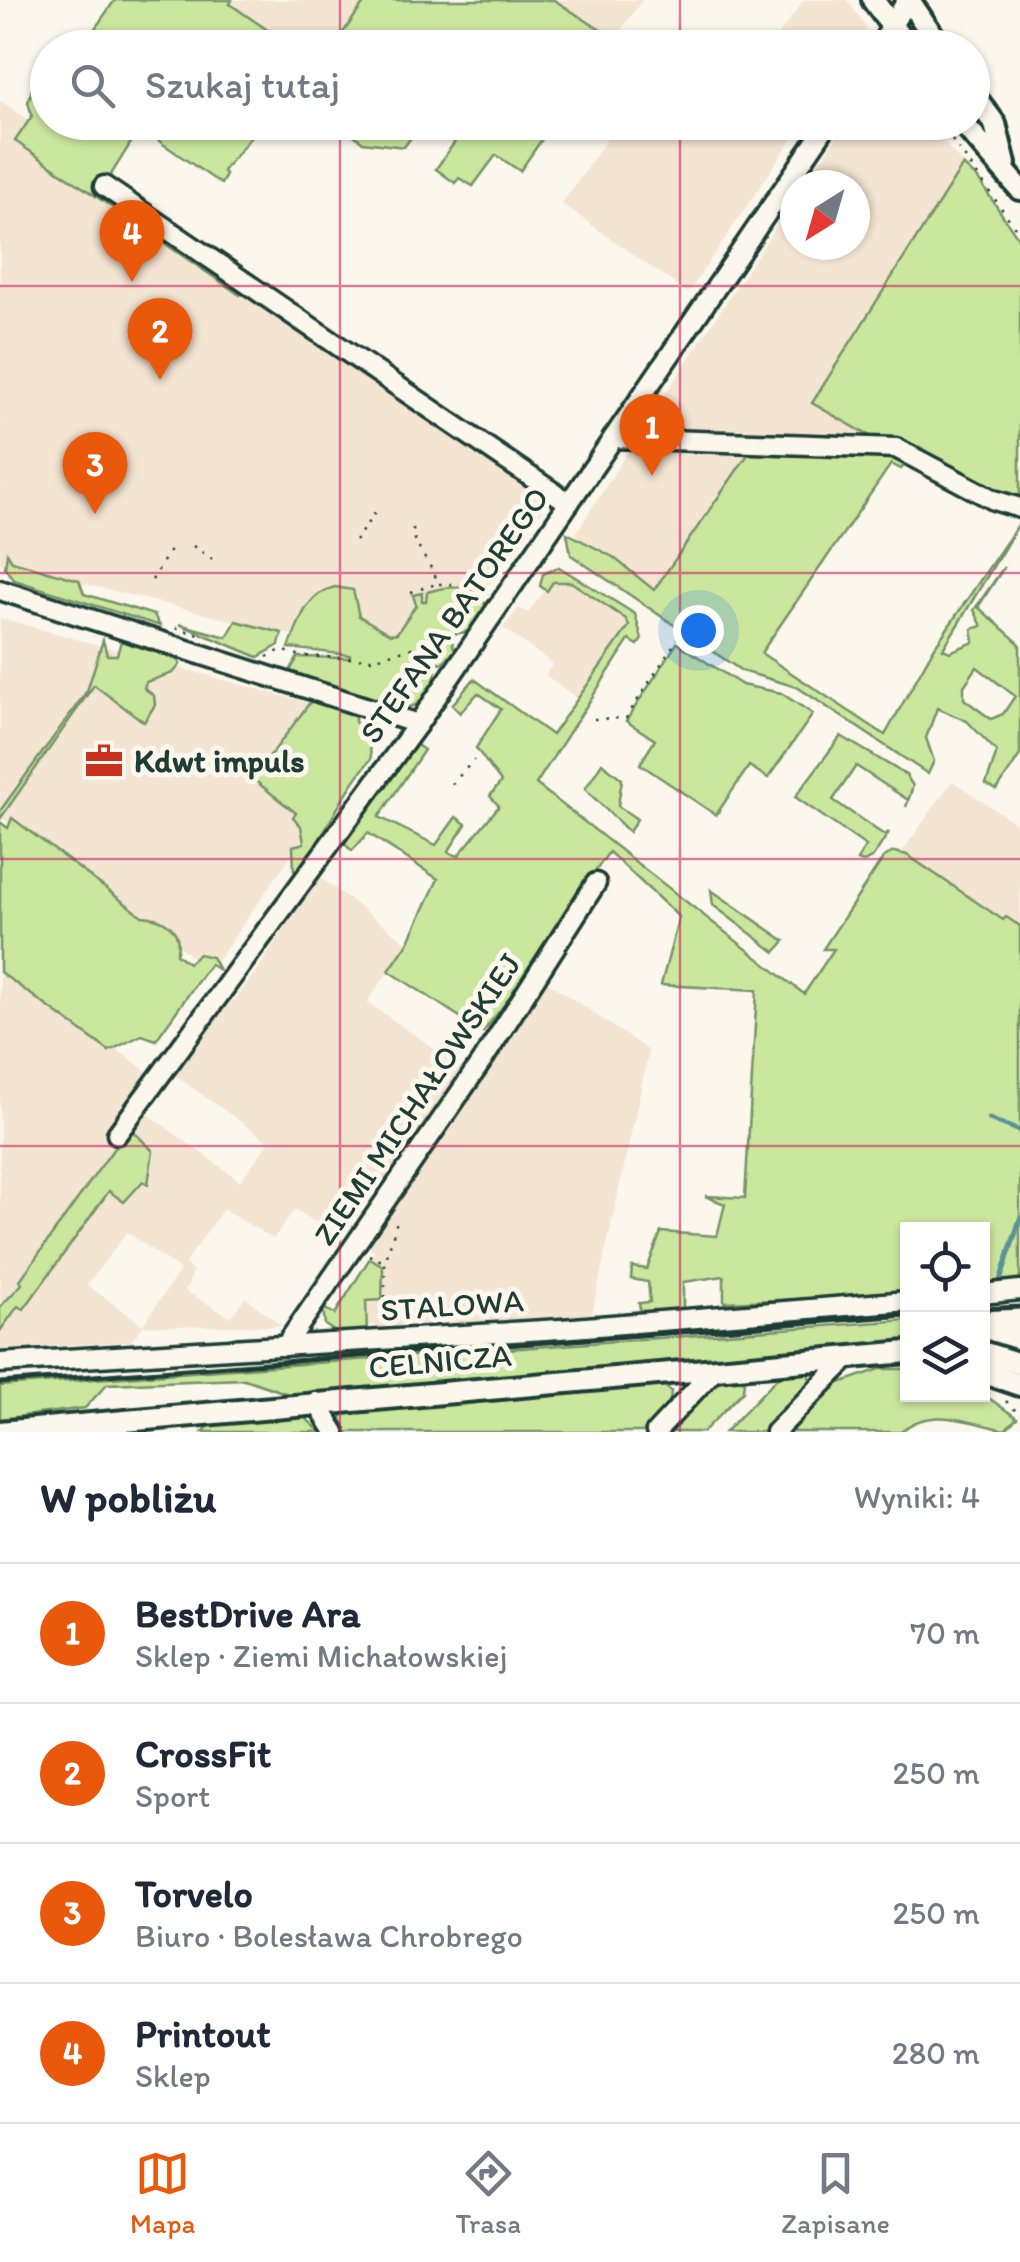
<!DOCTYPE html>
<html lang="pl">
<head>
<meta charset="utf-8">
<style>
	:root { --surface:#fff; --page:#f2f2f3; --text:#1f2937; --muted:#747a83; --line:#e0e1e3; --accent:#ea580c }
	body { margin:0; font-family:Itim,sans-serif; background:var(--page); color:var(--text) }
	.controls { position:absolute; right:30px; bottom:30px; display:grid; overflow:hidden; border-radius:0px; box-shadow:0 2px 8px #0004 }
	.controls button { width:90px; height:90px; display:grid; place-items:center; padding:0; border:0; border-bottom:2px solid var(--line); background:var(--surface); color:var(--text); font:50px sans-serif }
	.compass { position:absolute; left:780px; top:170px; width:90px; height:90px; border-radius:50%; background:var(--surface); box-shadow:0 2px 8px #0004; rotate:217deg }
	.you { position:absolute; left:698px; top:630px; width:35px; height:35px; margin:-25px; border:8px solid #fff; border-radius:50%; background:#1a73e8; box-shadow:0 0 0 15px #1a73e833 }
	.badge { display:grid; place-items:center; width:65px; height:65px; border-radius:50%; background:var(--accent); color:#fff; font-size:32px; font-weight:700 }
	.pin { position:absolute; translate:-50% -82px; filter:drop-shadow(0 2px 5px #0008) }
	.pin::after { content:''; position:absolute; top:52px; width:35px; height:30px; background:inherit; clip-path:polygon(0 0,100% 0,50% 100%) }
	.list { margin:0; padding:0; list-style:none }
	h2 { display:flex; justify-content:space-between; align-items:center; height:130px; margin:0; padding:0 40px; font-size:42px }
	h2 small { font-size:32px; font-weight:400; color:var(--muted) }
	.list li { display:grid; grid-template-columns:65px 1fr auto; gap:30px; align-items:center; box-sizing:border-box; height:140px; padding:0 40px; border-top:2px solid var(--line) }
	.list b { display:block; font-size:38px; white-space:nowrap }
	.list p { margin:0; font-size:32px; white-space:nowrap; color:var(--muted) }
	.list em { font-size:32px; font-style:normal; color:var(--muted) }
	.icon { flex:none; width:55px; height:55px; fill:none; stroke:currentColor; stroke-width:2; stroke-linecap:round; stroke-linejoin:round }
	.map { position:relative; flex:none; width:1020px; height:1432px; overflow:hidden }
	.search { position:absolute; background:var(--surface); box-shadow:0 2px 8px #0004; left:30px; right:30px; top:30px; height:110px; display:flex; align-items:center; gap:25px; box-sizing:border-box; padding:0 35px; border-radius:55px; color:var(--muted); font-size:38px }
	.sheet { height:690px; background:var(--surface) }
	nav { display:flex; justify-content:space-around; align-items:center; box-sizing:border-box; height:140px; border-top:2px solid var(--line); background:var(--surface); font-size:28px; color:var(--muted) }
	nav a { display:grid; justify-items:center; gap:5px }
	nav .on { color:var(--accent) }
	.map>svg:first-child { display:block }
</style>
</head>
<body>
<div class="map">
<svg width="1020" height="1432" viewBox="0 0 1020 1432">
	<rect width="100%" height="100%" fill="#fbf7ec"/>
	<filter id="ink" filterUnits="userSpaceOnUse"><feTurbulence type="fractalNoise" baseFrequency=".01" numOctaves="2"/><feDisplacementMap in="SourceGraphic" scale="20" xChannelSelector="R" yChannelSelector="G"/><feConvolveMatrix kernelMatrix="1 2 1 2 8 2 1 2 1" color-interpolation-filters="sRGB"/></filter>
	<g filter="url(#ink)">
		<g fill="#f4e4d2" fill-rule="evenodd">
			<polygon points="232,0 366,0 333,48 292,47 230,3"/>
			<polygon points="554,0 642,0 615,39"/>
			<polygon points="804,0 847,0 867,28 854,47 770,47"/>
			<polygon points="0,101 29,120 16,142 548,503 455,631 379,650 282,633 0,563"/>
			<polygon points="618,123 803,123 688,293 562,204"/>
			<polygon points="846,123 928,123 963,165 854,334 882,443 654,437 647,422 795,198 795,245 855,245 855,185 804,185"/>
			<polygon points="751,450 653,593 575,535 628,451"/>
			<polygon points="553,580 573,580 625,614 630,624 578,699 545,675 553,664 503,628 519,608 528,613"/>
			<polygon points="0,618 308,703 254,777 315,821 211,970 0,817"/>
			<polygon points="952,781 1020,826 1020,935 900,855"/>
			<path d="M 318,876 L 408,943 L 367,1002 L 478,1079 L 546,981 L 649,1051 L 592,1314 L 381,1327 L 344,1322 L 335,1315 L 374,1252 L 365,1244 L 383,1175 L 340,1238 L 295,1209 L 273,1239 L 223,1209 L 185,1263 L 193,1272 L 185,1291 L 231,1317 L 245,1297 L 282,1326 L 143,1326 L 131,1341 L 0,1350 L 0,964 L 153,1076 L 142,1110 L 240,1181 L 269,1142 L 170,1072 L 224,1001 L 234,1001 L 259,968 ZM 127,1232 L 180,1270 L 143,1325 L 87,1285 Z"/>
		</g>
		<g fill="#cbe79e" stroke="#759269" stroke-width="2.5" fill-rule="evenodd">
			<polygon points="115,0 232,0 230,4 292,47 82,47"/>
			<polygon points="366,0 554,0 627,47 333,47"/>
			<polygon points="33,86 47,90 48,122 262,123 223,171 226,175 221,184 140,128 102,189 242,290 240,295 15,141 32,116 28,102"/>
			<polygon points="338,123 422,123 404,147 363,142"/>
			<polygon points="468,123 468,122 553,123 520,171 496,155 473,186 459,178 455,183 436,169"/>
			<polygon points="963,165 978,179 1020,241 1020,503 901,444 882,443 812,403"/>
			<path d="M 751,450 L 899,453 L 910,460 L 901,469 L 891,464 L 761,653 L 885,735 L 934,648 L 1020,522 L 943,649 L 950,652 L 974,642 L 972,629 L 982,626 L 974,610 L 1004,567 L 978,607 L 1020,644 L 1020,755 L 997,790 L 986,784 L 997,752 L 967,721 L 937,708 L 926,738 L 934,761 L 928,774 L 797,687 L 742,671 L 571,555 L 567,533 L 613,557 L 654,590 ZM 977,667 L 1015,696 L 1003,714 L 991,719 L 964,699 L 964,686 Z"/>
			<polygon points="7,553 12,561 79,580 84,594 154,615 160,626 14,580 5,568"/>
			<polygon points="559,567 635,614 642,639 638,645 629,640 536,784 804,994 834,949 823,949 884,857 894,852 907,855 1003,920 1006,917 1020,926 1020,1285 983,1290 982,1230 908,1230 907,1295 724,1302 724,1276 683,1282 683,1311 642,1320 639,1303 650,1302 648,1282 631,1279 632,1267 647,1269 661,1232 717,1236 725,1204 705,1196 745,1198 757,990 661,985 679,917 609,852 564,915 556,938 483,1032 389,971 408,943 438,879 368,833 352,851 344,843 414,743 424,750 379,817 436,845 456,817 466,824 448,852 458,856 499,806 490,796 501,782 476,748 501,709 478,693 460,713 452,705 474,679 552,735 629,626 626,619 571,582 553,582 547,591 540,586 543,574"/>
			<path d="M 335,587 L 353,590 L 359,616 L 390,634 L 397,633 L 416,605 L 413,595 L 422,593 L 422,601 L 426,601 L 427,592 C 451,585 471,583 486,605 L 476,630 L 450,635 L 455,651 L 442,663 L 435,662 C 438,688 428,705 401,709 L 290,671 L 298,657 L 350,658 L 350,655 L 289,648 C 299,623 305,594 335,587 Z"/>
			<polygon points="236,621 282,633 279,645 258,657 179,624 227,637"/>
			<polygon points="103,640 107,655 117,655 121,641 179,660 180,665 173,673 146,682 144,688 154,696 155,705 144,722 94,685 0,819 0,811 87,691"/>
			<polygon points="677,643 742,685 781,693 813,714 768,778 749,766 716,815 640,764 655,740 626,721"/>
			<path d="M 314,697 L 355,712 L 355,722 L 369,735 L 371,759 C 341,795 326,833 299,872 L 294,871 L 293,846 L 304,843 L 301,826 L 293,817 L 296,813 L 253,779 Z"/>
			<polygon points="841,736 906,775 913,786 906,807 908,800 856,766 833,800 884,835 889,832 873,857 864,862 857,860 866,846 795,797"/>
			<polygon points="602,763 622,779 618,806 637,819 629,832 585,789"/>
			<path d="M 12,818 L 142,916 C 164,917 184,930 176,954 L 188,963 L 199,954 L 212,957 L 219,970 L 210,964 L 156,1040 L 142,1035 L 109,1051 L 0,972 L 0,822 L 8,828 Z"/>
			<polygon points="711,890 785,941 775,952 713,905"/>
			<polygon points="129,1127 153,1151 148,1184 143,1181 124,1202 109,1191 24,1309 18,1306 0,1331 0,1307 22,1284 20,1280"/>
			<polygon points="370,1258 383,1266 382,1300 366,1301 367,1335 341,1336 325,1325 323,1308 335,1314"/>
			<polygon points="907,1305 907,1314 314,1357 313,1349"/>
			<polygon points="907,1320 907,1343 291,1395 245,1379 107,1384 85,1408 0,1419 0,1386"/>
			<polygon points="796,1369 808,1373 811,1383 763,1432 725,1432 776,1379"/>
			<path d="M 880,1369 L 907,1369 L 908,1394 L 983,1394 L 1017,1418 L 1005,1430 C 970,1423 930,1405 901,1432 L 786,1432 L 834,1385 Z"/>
			<polygon points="732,1376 744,1381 743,1391 703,1432 669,1432 717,1382"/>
			<polygon points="661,1383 671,1391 670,1403 643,1432 342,1432 337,1425 345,1411"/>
			<polygon points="301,1414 321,1432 203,1432 213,1422"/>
		</g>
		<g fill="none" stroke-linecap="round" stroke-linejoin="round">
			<g stroke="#589398" stroke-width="5">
				<polyline points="989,1119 1020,1131"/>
				<polyline points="1000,1281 1020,1219"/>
			</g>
			<g stroke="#1f3d34" stroke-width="25">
				<g id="minor">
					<polyline points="879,48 907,0"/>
					<polyline points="104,186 569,503"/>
					<polyline points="613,438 896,448 994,500 1020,508"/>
					<polyline points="0,590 418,724"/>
					<polyline points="117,1134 418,724 829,122"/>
					<polyline points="982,1294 1020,1290"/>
					<polyline points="285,1346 484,1058 596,883"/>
					<polyline points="0,1363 561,1329 908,1301"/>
					<polyline points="316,1402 335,1432"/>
					<polyline points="656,1432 715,1369"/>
					<polyline points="775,1432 848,1358"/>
				</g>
			</g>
			<g stroke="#1f3d34" stroke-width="28">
				<g id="tertiary">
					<polyline points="873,0 908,48"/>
					<polyline points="909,0 941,48"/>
					<polyline points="972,93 995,124 1005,164"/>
					<polyline points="962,122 1020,189"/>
					<polyline points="982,1352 1020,1364"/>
					<polyline points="982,1372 1020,1385"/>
					<polyline points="0,1432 908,1352"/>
				</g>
			</g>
			<g stroke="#1f3d34" stroke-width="2.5" stroke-dasharray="2.5 8" stroke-linecap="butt">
				<polyline points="972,63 984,80"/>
				<polyline points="952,140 1020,234"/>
				<path d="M 413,528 C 413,549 433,564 438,584 L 462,584 L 486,594"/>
				<polyline points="355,541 379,507"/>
				<polyline points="193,546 212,559"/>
				<polyline points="152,580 172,547"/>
				<polyline points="411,592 436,584"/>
				<polyline points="176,628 206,637"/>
				<polyline points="267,657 281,650 301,656 372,659 458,635"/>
				<polyline points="594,719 626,718 680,635"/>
				<polyline points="452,784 474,760"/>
				<polyline points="369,1255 384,1262"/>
				<polyline points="385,1308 385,1263 397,1221"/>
				<polyline points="1006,1401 1020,1415"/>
			</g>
			<use href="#minor" stroke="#fbf7ec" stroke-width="18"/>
			<use href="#tertiary" stroke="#fbf7ec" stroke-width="20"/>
			<g stroke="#1f3d34" stroke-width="5">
				<polyline points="982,1309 1020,1307"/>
				<polyline points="0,1383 908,1315"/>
			</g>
		</g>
	</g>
	<path fill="none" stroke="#c2185b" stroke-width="2.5" stroke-opacity="0.55" d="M 340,0 L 340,48M 680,0 L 680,48M 340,122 L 340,1432M 680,122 L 680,1432M 0,286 L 1020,286M 0,573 L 1020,573M 0,859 L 1020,859M 0,1146 L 1020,1146"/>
	<defs>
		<g id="office-bare" transform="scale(3)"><path d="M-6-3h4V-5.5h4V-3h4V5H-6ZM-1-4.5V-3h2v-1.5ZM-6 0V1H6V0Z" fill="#c8321e" stroke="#fbf7ec" stroke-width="2.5" paint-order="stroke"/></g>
	</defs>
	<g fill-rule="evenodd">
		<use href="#office-bare" x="104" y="761"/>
	</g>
	<g text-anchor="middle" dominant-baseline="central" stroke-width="10" stroke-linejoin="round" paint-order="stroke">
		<g font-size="32" fill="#1f3d34" stroke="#fbf7ec">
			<text transform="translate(454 615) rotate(-55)">STEFANA BATOREGO</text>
			<text transform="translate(417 1099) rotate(-56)">ZIEMI MICHAŁOWSKIEJ</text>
			<text transform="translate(452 1305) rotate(-4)">STALOWA</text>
			<text transform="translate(440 1361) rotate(-5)">CELNICZA</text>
		</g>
		<g font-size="32" font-weight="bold" fill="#1f3d34" stroke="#fbf7ec" text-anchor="start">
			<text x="134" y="761">Kdwt impuls</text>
		</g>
	</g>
</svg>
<div class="controls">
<button><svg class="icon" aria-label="locate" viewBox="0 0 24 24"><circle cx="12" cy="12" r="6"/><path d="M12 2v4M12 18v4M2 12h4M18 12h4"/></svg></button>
<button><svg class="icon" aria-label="layers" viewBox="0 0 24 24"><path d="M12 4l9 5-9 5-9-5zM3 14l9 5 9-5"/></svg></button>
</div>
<svg class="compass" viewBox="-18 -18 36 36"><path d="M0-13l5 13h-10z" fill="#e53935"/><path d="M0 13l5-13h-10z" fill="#747a83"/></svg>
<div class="you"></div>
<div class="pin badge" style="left:652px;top:476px">1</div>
<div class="pin badge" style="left:160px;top:380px">2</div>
<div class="pin badge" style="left:95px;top:514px">3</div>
<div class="pin badge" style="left:132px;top:282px">4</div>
<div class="search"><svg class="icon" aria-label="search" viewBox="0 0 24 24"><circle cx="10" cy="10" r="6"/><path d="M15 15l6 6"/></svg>Szukaj tutaj</div>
</div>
<section class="sheet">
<h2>W pobliżu<small>Wyniki: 4</small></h2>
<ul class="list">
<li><span class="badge">1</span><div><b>BestDrive Ara</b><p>Sklep · Ziemi Michałowskiej</p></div><em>70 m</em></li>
<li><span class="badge">2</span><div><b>CrossFit</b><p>Sport</p></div><em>250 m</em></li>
<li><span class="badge">3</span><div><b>Torvelo</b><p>Biuro · Bolesława Chrobrego</p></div><em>250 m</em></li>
<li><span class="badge">4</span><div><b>Printout</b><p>Sklep</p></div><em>280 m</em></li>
</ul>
</section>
<nav>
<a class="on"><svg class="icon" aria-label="map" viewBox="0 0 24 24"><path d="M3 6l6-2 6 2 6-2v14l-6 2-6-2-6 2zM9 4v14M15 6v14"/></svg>Mapa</a>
<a><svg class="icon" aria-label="directions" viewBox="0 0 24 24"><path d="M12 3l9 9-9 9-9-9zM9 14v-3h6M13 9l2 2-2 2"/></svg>Trasa</a>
<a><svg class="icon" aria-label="saved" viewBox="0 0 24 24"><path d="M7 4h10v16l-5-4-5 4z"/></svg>Zapisane</a>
</nav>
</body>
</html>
